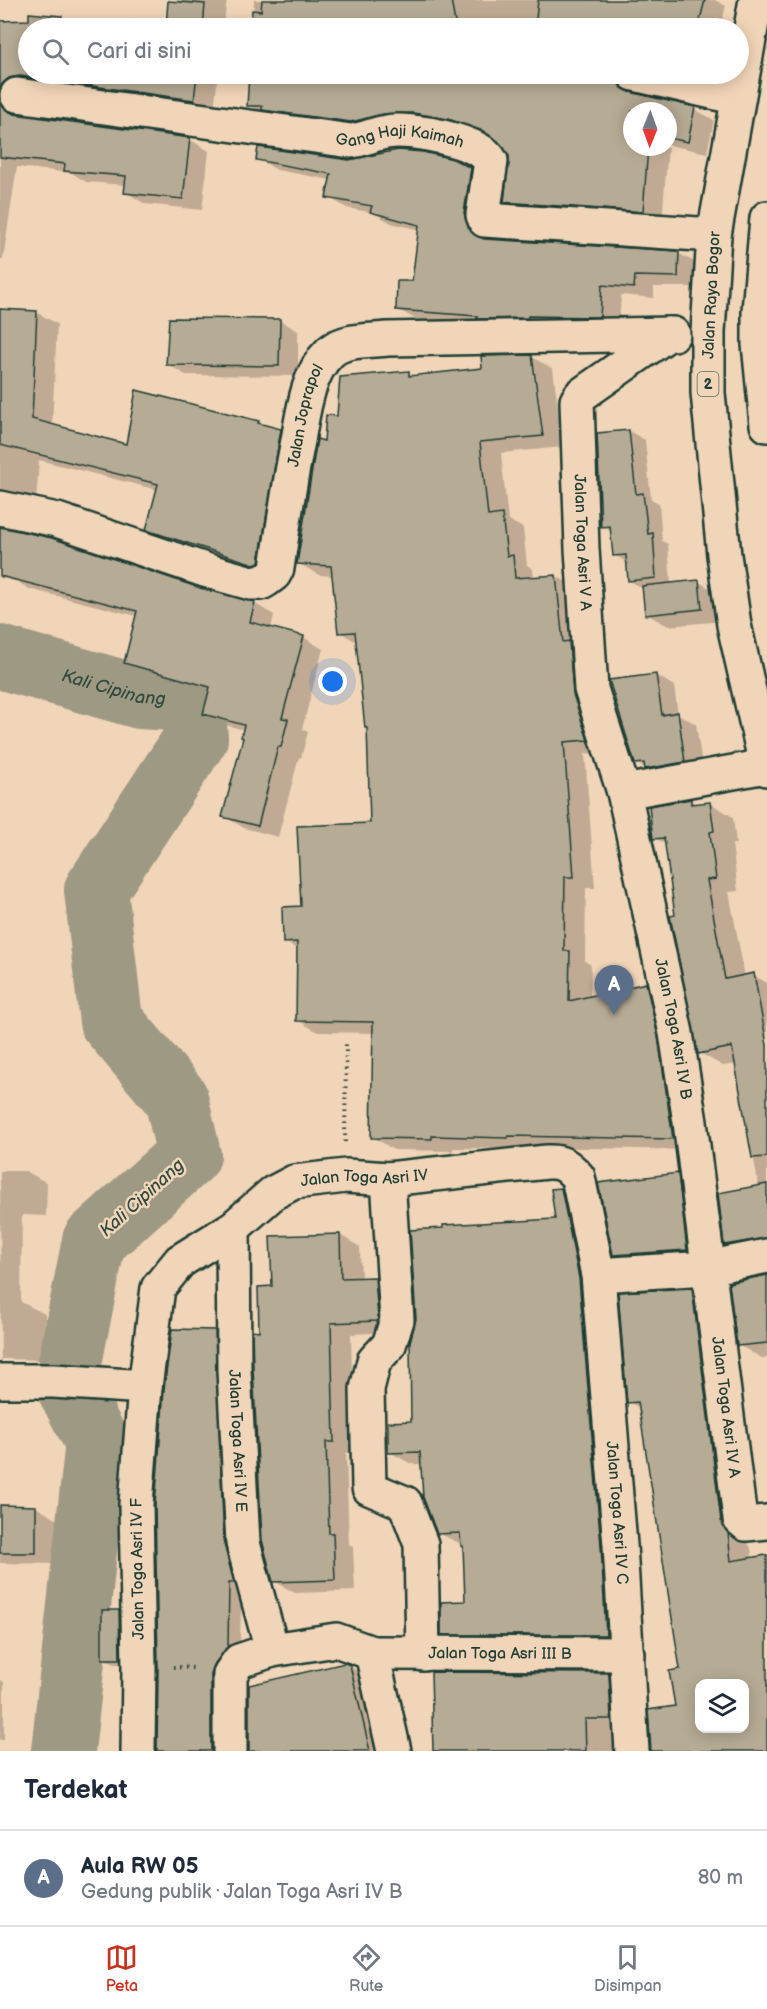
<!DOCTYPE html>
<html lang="id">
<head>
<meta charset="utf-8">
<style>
	:root { --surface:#fff; --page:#f2f2f3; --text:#1f2937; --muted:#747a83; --line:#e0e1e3; --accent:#c8321e }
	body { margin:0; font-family:"Balsamiq Sans",sans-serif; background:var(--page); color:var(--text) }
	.controls { position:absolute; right:18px; bottom:18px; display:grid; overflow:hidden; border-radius:12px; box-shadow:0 3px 15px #0003 }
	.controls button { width:54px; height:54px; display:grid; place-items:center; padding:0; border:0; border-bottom:2px solid var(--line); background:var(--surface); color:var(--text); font:30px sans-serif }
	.compass { position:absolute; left:623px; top:102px; width:54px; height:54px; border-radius:50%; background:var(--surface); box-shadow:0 3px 15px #0003; rotate:181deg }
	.you { position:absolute; left:333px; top:682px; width:21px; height:21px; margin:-15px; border:4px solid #fff; border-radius:50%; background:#1a73e8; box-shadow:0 0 0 9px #1a73e833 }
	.badge { display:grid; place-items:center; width:39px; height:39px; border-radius:50%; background:var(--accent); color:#fff; font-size:20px; font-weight:700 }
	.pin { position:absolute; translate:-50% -50px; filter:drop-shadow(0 2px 3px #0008) }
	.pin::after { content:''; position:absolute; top:32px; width:21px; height:18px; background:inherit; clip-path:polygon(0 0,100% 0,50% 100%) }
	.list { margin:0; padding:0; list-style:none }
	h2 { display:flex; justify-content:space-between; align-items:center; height:78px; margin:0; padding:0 24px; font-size:26px }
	h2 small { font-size:20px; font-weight:400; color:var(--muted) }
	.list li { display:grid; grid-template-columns:39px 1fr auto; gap:18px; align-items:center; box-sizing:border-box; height:96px; padding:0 24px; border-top:2px solid var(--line) }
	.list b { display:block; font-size:22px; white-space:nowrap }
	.list p { margin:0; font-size:20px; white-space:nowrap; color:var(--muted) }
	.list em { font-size:20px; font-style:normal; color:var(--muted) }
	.icon { flex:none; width:33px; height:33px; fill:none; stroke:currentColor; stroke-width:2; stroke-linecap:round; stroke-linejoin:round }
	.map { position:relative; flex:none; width:767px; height:1751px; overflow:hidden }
	.search { position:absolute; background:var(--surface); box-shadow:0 3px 15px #0003; left:18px; right:18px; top:18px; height:66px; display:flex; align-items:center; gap:15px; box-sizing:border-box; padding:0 21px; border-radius:33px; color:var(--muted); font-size:22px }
	.sheet { height:174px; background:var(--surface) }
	nav { display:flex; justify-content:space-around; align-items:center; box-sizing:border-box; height:84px; border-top:2px solid var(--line); background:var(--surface); font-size:16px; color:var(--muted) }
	nav a { display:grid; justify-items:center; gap:3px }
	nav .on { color:var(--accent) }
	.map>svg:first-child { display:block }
</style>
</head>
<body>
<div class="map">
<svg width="767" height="1751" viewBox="0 0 767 1751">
	<rect width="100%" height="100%" fill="#f1d5b8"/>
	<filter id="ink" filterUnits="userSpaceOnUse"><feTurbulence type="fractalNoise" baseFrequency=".0167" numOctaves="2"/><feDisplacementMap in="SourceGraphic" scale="12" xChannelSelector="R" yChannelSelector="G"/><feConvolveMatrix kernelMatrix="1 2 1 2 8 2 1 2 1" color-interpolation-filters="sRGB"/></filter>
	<g filter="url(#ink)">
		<g fill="#0003" fill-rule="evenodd">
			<polygon points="172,0 227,0 223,28 28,28 28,74 218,74 214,111 18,105 19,116 189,139 209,151 202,210 145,204 126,192 126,185 86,182 72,173 17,167 3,259 0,259 0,22 178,19 179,1"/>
			<polygon points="254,0 715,0 726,6 720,28 253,28"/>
			<path d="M 250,74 L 640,74 L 635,82 L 635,91 L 638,96 L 694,109 L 714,120 L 707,153 L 668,145 L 668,111 L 632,111 L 632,147 L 668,147 L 662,222 L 525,213 L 505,202 L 510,155 L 498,140 L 487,135 L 451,126 L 371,133 L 268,116 L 248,105 ZM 267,109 L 358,122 L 358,125 L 270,112 Z"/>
			<polygon points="258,159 349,161 470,169 490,180 484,225 487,240 678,253 698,264 697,287 654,287 654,298 621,295 619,327 493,326 417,320 397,309 413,283 420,230 391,223 374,213 347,208 328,197 331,180 277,170"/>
			<polygon points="0,311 36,312 57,324 52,426 128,446 137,392 258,423 280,431 301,442 279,573 232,563 168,541 147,529 158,490 39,460 36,503 1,517 4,529 199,589 254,603 274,615 271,629 303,637 323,649 302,729 308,732 301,758 299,757 278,837 244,828 224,816 245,738 245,730 225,725 205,713 211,692 146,674 125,662 137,616 29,589 18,582 0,578"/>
			<polygon points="279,320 298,331 298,376 186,375 167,364"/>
			<polygon points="532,357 553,369 563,447 501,453 508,520 523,528 527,565 533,569 534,578 556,576 577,588 608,752 585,754 595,888 586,888 585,961 591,965 590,998 646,984 667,997 694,1150 529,1147 529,1149 453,1148 453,1151 394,1150 373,1137 374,1033 318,1032 297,1020 298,950 285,942 302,908 371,825 369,728 358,643 340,632 334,576 319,575 298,563 325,443 338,418 409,373 416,377 483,370"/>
			<polygon points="629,431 645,440 651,499 659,503 662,541 668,544 671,584 699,582 720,594 723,621 668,626 646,614 643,589 629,580 628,563 614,555 612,532 602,526"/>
			<polygon points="656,675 674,686 678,714 696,724 703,771 654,774 636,763"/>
			<polygon points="690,800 698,805 710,803 733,817 736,844 732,844 738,891 729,892 745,977 753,975 767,983 767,1254 749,1258 726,1244 759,1187 736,1064 723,1066 700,1053 676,917 667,845 655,838"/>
			<polygon points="0,1171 26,1171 47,1183 46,1216 22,1215 21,1302 45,1314 45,1360 2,1359 1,1391"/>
			<polygon points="677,1174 714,1196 724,1271 652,1276 614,1254"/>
			<polygon points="561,1190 582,1202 628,1647 464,1646 443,1634 467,1603 463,1545 438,1533 422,1464 411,1464 390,1452 557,1221"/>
			<polygon points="340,1235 360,1247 361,1279 375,1278 395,1290 397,1332 351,1334 354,1453 346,1453 349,1544 353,1547 355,1591 295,1593 274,1581 261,1332 273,1288"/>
			<polygon points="767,1277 767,1358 762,1358 738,1345"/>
			<path d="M 692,1289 L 715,1303 L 744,1536 L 751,1548 L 752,1559 L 767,1557 L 767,1751 L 652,1751 L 677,1708 L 681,1670 L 639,1408 L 629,1402 ZM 700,1684 L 744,1684 L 744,1728 L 700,1728 Z"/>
			<polygon points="215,1331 236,1344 251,1606 241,1607 239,1671 233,1751 158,1751"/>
			<polygon points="0,1507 36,1507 56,1519 56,1564 0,1563"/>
			<polygon points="119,1611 130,1618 130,1664 114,1664 103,1658"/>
			<polygon points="349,1666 372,1679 388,1751 264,1751"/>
			<polygon points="608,1674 632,1688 635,1751 427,1751 435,1750"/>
			<polygon points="0,1680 4,1682 4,1740 0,1740"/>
		</g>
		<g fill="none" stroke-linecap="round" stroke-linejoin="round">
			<path stroke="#9e9983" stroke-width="64" id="s1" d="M 0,657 L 140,697 L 173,699 L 194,712 L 196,738 L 96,890 L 111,1021 L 176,1098 L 189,1155 L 94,1241 L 66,1383 L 97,1442 L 63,1751"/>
		</g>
		<g fill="#b6ab94" stroke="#1f3d34" stroke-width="1.5" fill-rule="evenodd">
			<polygon points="262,0 451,0 456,28 251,28 252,10 261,11"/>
			<polygon points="538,0 705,0 698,28 535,28"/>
			<polygon points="168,1 205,4 203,28 166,28"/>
			<polygon points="29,13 62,16 61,28 28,28 28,74 197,74 194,100 20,76 9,78 3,83 0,88 0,21 29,20"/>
			<polygon points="249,74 580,74 618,82 622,88 630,92 695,107 688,142 668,138 668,111 632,111 632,147 648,147 643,212 504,202 509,156 498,141 483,131 448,119 413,113 384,114 351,122 262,110 262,106 247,106"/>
			<polygon points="0,103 6,110 14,114 190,138 183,199 124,193 126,176 64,171 65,164 0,157"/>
			<polygon points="258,147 349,160 398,150 423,152 453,159 471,168 464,213 468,227 475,235 484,239 679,251 678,277 635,276 634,288 602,285 600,317 528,316 528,318 477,319 477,316 396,310 397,281 412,281 419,225 370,212 372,206 326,198 331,174 256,160"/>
			<polygon points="0,309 37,311 32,419 126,444 136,390 259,421 258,423 281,429 259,562 254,564 146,530 158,484 0,445"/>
			<polygon points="169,318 280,319 279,366 166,365"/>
			<polygon points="532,355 543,436 480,442 488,516 502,514 507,556 513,555 515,578 556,575 563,642 569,641 573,694 588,740 564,742 574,877 565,877 564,951 570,951 569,1001 646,983 658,1036 673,1139 508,1136 508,1138 432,1136 432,1139 371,1138 373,1022 296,1021 297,942 283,943 282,907 301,906 297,826 370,823 367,728 365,728 355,632 338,633 331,566 297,564 317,439 324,441 326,415 337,416 340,377 409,371 409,376 482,368 481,356"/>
			<polygon points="629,430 636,494 643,493 648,534 653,533 656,578 628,581 626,555 613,556 610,526 601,527 597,433"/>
			<polygon points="0,527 52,538 200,588 255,602 250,622 304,636 282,718 288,719 281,747 278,747 258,826 222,817 243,738 241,737 244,725 203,714 210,687 124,663 137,611 0,576"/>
			<polygon points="699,580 702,609 645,615 642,586"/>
			<polygon points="656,674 662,715 678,712 685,762 645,769 644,763 635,764 609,680"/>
			<polygon points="691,799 691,804 710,802 714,831 710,832 716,879 707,880 725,979 754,973 767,1045 767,1157 752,1158 732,1047 698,1054 670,916 675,915 664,838 653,839 649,806"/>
			<polygon points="678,1173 687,1250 613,1255 598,1183"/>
			<polygon points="767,1184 767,1238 724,1245 718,1193"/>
			<polygon points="561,1188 579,1278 601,1546 606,1635 441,1635 441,1602 465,1601 463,1546 461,1546 460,1533 437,1534 423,1497 420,1452 388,1453 388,1422 411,1421 410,1342 416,1319 410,1230 443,1228 443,1225 555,1219 551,1189"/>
			<polygon points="340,1234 341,1278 375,1277 378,1318 377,1321 331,1323 334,1442 326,1442 329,1533 333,1533 335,1580 273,1582 262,1540 253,1369 252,1330 259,1331 258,1287 272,1286 270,1236"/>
			<polygon points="767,1275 767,1343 737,1346 729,1283"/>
			<path d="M 692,1288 L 721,1521 L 728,1533 L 731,1561 L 767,1555 L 767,1751 L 651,1751 L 648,1710 L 675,1706 L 669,1671 L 680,1669 L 638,1402 L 627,1403 L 618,1292 ZM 699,1683 L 744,1683 L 744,1728 L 699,1728 Z"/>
			<polygon points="172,1329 215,1330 224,1544 234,1583 229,1583 228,1647 215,1663 211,1674 211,1751 157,1751 158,1667 155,1505 164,1389"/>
			<polygon points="0,1505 36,1506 36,1553 0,1553"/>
			<polygon points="102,1610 119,1610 120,1659 102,1659"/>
			<polygon points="345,1663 350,1665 370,1751 249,1751 249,1685"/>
			<polygon points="431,1672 609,1673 611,1719 585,1719 586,1751 433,1751"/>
		</g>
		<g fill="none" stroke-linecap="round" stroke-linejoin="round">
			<g stroke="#1f3d34" stroke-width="38">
				<g id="minor">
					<polyline points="634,74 738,98"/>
					<path id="s2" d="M 17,95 L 351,141 C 366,139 373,134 387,132 C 408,127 481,141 491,161 L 483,215 L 485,220 L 714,235"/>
					<path id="s3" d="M 668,334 L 581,395 L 577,401 L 582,549 L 591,689 L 624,792 L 676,1033 L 690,1122 L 740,1519 L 746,1524 L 767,1522"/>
					<path id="s4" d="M 0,508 L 57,520 L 205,570 L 251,583 L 261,583 L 266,580 L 274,574 L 277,568 C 283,527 289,486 297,446 C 303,415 306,375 330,352 C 344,339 369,341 387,339 L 673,334"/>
					<polyline points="624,792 766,766"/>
					<polyline points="388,1179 397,1320 389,1345 374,1361 367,1389 369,1488 405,1503 421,1544 423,1654"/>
					<path id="s5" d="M 233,1228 L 234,1370 L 243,1543 L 272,1650"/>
					<polyline points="598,1275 707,1268 767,1256"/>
					<path id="s6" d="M 0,1381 L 54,1381 L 145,1387 L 158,1288 L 180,1261 L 233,1228 L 273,1193 L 294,1182 L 346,1176 L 388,1179 L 547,1162 C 562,1161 568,1166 578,1177 L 598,1275 L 620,1545 L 632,1751"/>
					<path id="s7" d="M 372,1653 L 627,1654"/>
					<polyline points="138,1751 139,1667 136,1504 145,1387"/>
					<polyline points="230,1751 230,1674 239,1661 272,1650 336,1640 372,1653 394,1751"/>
				</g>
			</g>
			<g stroke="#1f3d34" stroke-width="38">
				<g id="highway">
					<polyline points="756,0 714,235 708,332 708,393 724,555 734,625 767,769"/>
					<polyline points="767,218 759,311 759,344 767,425"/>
				</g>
			</g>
			<g stroke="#1f3d34" stroke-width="4" stroke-dasharray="1.5 4.5" stroke-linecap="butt">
				<polyline points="345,1142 346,1044"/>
				<polyline points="173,1667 195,1668"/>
			</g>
			<use href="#minor" stroke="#f1d5b8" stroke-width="33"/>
			<use href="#highway" stroke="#f1d5b8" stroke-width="33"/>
		</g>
	</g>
	<g text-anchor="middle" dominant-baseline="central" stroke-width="5" stroke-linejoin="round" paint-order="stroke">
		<rect fill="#f1d5b8" stroke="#5e6b5c" stroke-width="1.5" x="697.5" y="372" width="21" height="24" rx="4.5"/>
		<g font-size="15" font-weight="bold" fill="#1f3d34">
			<text x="708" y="384">2</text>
		</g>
		<g font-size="16" fill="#1f3d34" stroke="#f1d5b8">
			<text stroke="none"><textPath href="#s2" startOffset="387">Gang Haji Kaimah</textPath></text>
			<text transform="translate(712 295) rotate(-87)">Jalan Raya Bogor</text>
			<text stroke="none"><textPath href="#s4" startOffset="450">Jalan Joprapol</textPath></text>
			<text stroke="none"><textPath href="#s3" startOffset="255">Jalan Toga Asri V A</textPath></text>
			<text stroke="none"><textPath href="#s3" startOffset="752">Jalan Toga Asri IV B</textPath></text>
			<text stroke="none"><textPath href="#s6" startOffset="490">Jalan Toga Asri IV</textPath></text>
			<text stroke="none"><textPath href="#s3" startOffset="1134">Jalan Toga Asri IV A</textPath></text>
			<text stroke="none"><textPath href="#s5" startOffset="213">Jalan Toga Asri IV E</textPath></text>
			<text stroke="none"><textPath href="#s6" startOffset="1048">Jalan Toga Asri IV C</textPath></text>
			<text transform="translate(138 1569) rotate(-91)">Jalan Toga Asri IV F</text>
			<text stroke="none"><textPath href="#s7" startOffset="128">Jalan Toga Asri III B</textPath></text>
		</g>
		<g font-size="18" font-style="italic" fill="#324b40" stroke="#f1d5b8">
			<text stroke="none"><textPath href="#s1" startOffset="118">Kali Cipinang</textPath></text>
			<text transform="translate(142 1198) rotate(-42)">Kali Cipinang</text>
		</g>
	</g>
</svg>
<div class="controls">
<button><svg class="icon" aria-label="layers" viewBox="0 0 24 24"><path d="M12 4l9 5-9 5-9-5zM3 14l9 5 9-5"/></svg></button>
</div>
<svg class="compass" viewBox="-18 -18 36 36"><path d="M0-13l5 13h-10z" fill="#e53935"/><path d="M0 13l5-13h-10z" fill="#747a83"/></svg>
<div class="you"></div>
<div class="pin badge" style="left:614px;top:1015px;background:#5c6f8a">A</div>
<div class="search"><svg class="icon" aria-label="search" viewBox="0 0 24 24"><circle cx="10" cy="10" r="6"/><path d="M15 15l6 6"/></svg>Cari di sini</div>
</div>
<section class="sheet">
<h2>Terdekat<small></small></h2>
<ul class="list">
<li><span class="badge" style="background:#5c6f8a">A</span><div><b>Aula RW 05</b><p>Gedung publik · Jalan Toga Asri IV B</p></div><em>80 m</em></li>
</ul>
</section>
<nav>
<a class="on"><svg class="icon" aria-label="map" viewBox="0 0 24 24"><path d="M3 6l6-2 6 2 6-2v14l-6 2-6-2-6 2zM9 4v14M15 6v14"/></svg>Peta</a>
<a><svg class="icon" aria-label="directions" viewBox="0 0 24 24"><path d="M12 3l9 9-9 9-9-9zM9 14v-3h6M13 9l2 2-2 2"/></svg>Rute</a>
<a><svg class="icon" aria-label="saved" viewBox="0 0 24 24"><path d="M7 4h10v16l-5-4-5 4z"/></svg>Disimpan</a>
</nav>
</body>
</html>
